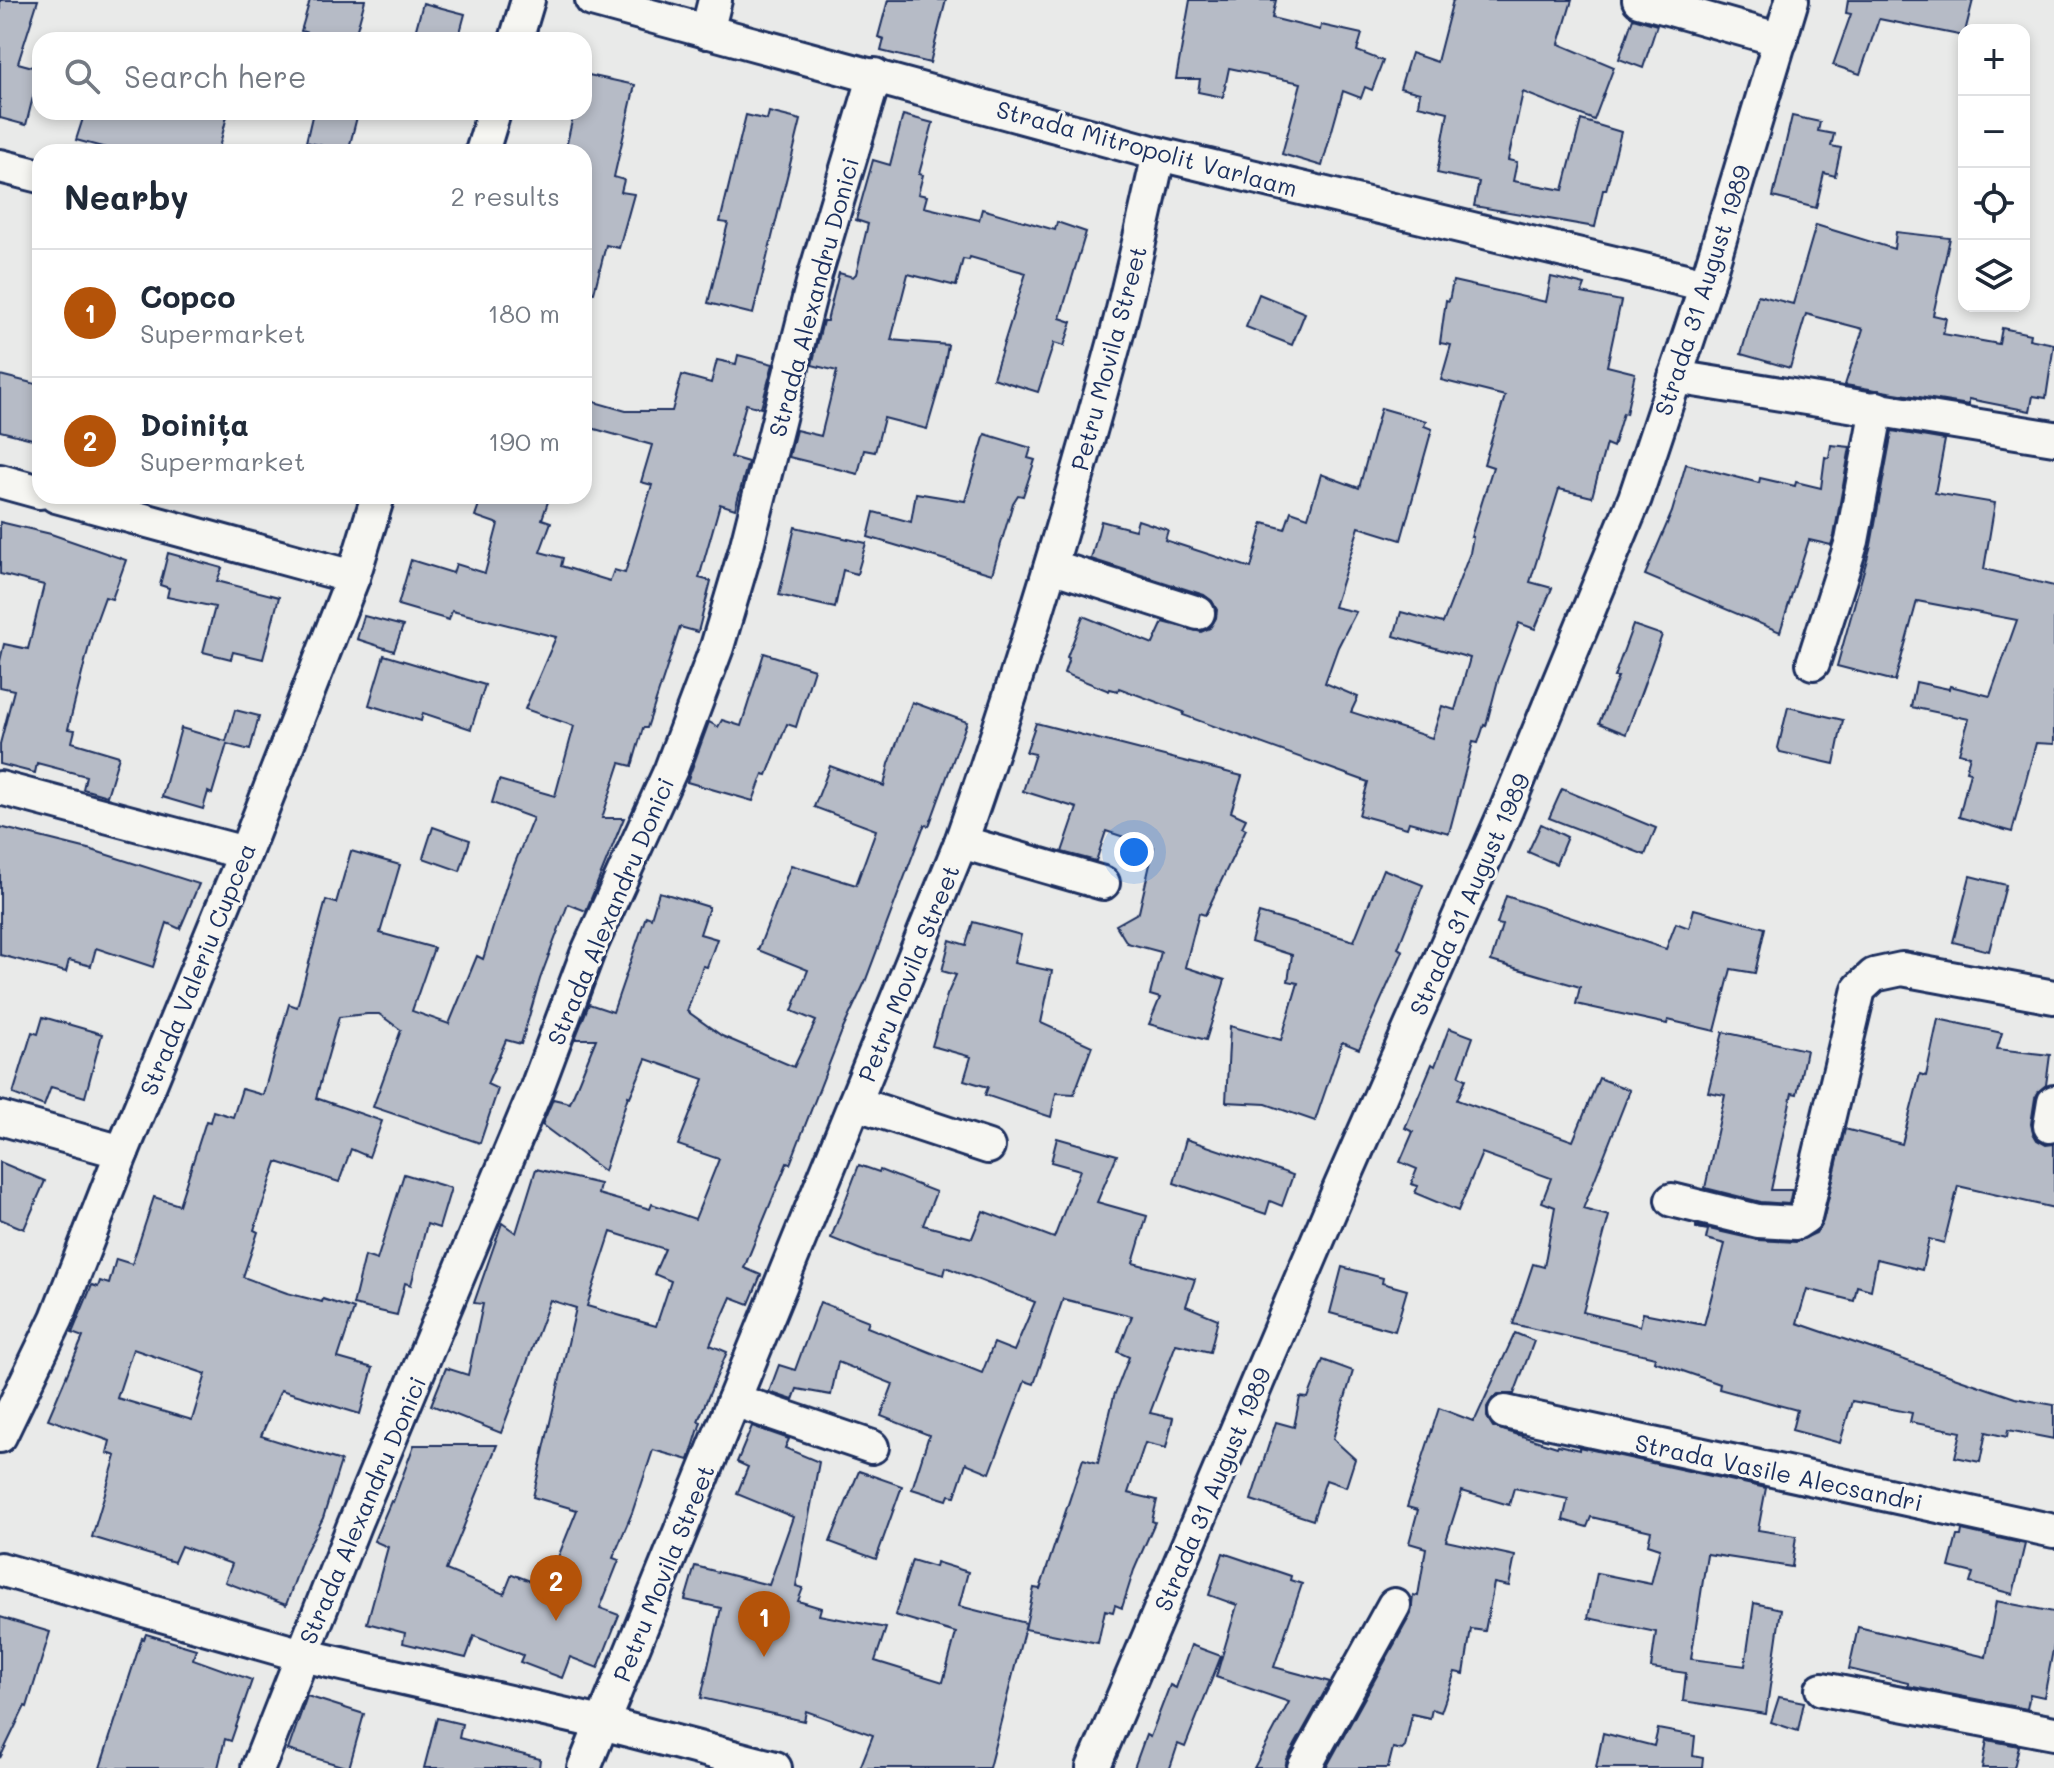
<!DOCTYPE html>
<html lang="en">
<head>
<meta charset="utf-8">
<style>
	:root { --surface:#fff; --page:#f6f6f7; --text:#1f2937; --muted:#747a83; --line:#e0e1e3; --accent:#b45309 }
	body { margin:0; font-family:Mali,sans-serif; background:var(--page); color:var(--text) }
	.controls { position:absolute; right:24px; top:24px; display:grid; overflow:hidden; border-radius:16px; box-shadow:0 4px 12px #0003 }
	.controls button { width:72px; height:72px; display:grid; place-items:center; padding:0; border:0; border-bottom:2px solid var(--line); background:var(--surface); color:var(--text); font:40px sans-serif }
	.you { position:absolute; left:1134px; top:852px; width:28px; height:28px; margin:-20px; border:6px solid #fff; border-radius:50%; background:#1a73e8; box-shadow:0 0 0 12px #1a73e833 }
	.badge { display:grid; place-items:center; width:52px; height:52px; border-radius:50%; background:var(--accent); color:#fff; font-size:26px; font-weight:700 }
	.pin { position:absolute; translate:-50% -66px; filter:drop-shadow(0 2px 4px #0008) }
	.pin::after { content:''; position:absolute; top:42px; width:28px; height:24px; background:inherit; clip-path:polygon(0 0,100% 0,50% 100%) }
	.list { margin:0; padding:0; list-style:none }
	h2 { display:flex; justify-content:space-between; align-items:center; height:104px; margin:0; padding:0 32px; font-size:34px }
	h2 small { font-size:26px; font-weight:400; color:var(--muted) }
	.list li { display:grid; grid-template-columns:52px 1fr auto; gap:24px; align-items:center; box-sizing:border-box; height:128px; padding:0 32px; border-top:2px solid var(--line) }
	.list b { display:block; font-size:30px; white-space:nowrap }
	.list p { margin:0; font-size:26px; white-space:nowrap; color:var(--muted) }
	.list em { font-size:26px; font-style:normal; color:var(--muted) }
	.icon { flex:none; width:44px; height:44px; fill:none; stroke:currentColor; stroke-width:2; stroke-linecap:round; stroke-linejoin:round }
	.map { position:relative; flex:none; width:2054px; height:1768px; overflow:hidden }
	.search { position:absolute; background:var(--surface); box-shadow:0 4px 12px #0003; left:32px; top:32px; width:560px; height:88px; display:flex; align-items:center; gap:20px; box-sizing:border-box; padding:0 28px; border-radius:24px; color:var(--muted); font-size:30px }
	.panel { position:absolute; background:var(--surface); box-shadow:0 4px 12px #0003; left:32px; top:144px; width:560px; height:360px; border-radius:24px }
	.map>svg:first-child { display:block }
</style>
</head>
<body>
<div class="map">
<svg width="2054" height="1768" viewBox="0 0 2054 1768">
	<rect width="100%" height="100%" fill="#e9eae9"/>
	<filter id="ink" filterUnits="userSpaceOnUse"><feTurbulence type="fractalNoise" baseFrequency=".0125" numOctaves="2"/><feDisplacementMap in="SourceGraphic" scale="16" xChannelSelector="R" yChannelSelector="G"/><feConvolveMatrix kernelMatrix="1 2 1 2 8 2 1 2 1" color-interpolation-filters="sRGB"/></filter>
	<g filter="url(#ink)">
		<g fill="#b6bbc6" stroke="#1b2f5e" stroke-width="2" fill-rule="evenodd">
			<polygon points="0,0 38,0 18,63 40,69 26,125 0,118"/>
			<polygon points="310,0 365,0 354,40 334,40 301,31"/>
			<polygon points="888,0 946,0 930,63 881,51 884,39 878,37"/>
			<polygon points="1190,0 1276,0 1272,18 1320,30 1321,25 1362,34 1357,51 1383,61 1372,90 1365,87 1361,98 1343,91 1322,166 1282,154 1301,83 1229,68 1223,97 1198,92 1200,79 1176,79"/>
			<polygon points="1453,0 1572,0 1559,44 1614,67 1594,120 1523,92 1508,160 1517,162 1513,181 1563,190 1581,120 1621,132 1606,190 1603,190 1595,227 1474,206 1479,182 1437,173 1448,112 1418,105 1420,93 1400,88 1411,53 1437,62"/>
			<polygon points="1848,0 1973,0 1964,36 1879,19 1860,74 1833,65 1851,14 1846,13"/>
			<polygon points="423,3 465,14 458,40 413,40"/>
			<polygon points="1633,18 1657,25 1643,68 1619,59"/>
			<polygon points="584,74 635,85 614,177 624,180 621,192 634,194 619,248 606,245 594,293 584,292 584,152 565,152 574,112 584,112"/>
			<polygon points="85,112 228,112 218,152 121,152 76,140"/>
			<polygon points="313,112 336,112 357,117 348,152 306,142"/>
			<polygon points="769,112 801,120 753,314 708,303 728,223 720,222 746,115 767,120"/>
			<polygon points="903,115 933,123 919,174 923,175 918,194 927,196 924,207 979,220 982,209 1055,230 1057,222 1086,232 1060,318 1072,322 1064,346 1054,343 1038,392 993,378 1026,273 970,257 969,260 963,259 956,286 908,274 891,340 948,345 943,374 927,429 884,418 875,452 864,450 858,474 789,457 796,430 821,436 837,371 812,365 823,321 827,321 839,273 853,277 856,274 868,224 856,220 873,160 890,165"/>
			<polygon points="1792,116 1820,122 1818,131 1834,134 1831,146 1841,148 1835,176 1824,173 1816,208 1773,197"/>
			<polygon points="1816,225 1894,249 1896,232 1950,238 1933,315 1946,318 1943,334 1999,344 2002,328 2030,334 2029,339 2054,344 2046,398 2033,396 2030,411 1969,399 1969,405 1845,385 1863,329 1806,314 1790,368 1741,354 1758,295 1793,304"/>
			<polygon points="1551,277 1585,285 1582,293 1621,301 1607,366 1635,373 1626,414 1623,413 1613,447 1606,444 1592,497 1559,489 1530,582 1552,588 1535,629 1519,623 1498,680 1486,726 1484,725 1478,743 1473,742 1449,833 1409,822 1407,828 1359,815 1368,782 1183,715 1184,712 1119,688 1118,691 1110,689 1109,691 1064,673 1069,658 1067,657 1083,616 1153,644 1163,622 1201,632 1210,628 1216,618 1217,610 1212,601 1204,595 1091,559 1101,521 1135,530 1138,520 1168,530 1165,540 1251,568 1263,523 1285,529 1291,511 1308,517 1321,474 1359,488 1381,408 1426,421 1424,426 1432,429 1401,540 1359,527 1334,607 1356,612 1338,647 1325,683 1358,697 1351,712 1432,738 1442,706 1455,710 1470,658 1394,636 1401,612 1443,623 1470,553 1473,537 1471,537 1493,467 1484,464 1505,396 1441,380 1451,345 1440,343 1446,300 1449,301 1453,281 1546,302"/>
			<polygon points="1259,294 1305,313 1292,345 1246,327"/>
			<path d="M 738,355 L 773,364 L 761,408 L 746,404 L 731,457 L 748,462 L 735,509 L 720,504 L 699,578 L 711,581 L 698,632 L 680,627 L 647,728 L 643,728 L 632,766 L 620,763 L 602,818 L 624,818 L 586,911 L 568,904 L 540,979 L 521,1044 L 506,1040 L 487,1084 L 498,1089 L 480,1143 L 373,1107 L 401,1030 L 379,1014 L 367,1014 L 339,1017 L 316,1098 L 382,1121 L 369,1157 L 351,1149 L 339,1182 L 277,1162 L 254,1230 L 258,1232 L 243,1277 L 287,1293 L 322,1302 L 323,1299 L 354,1309 L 338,1358 L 373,1368 L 360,1414 L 281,1390 L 261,1436 L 341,1461 L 323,1518 L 304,1555 L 286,1605 L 225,1582 L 232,1564 L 181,1546 L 174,1562 L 92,1537 L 116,1456 L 107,1453 L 110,1441 L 48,1419 L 83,1337 L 72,1333 L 92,1285 L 98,1287 L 100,1281 L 109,1284 L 116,1259 L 132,1264 L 154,1197 L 179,1205 L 206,1121 L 210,1122 L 213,1111 L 233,1117 L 242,1089 L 263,1095 L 289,1004 L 297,1007 L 326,900 L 336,903 L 351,851 L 400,865 L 380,933 L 434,948 L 412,1011 L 449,1024 L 477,956 L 483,959 L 508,880 L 533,818 L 492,803 L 499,780 L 555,796 L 574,726 L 525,709 L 556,637 L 452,611 L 449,620 L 398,605 L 411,560 L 453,573 L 456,564 L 485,573 L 498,524 L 475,516 L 482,496 L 550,496 L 542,519 L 551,522 L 540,552 L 563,558 L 561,566 L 610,581 L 614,570 L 625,573 L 652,485 L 641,482 L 652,445 L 584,426 L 584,399 L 626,411 L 672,411 L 682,375 L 711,383 L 717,360 L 736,364 ZM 133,1349 L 206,1374 L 192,1420 L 117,1398 Z"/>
			<polygon points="0,375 40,385 40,441 0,431"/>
			<polygon points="1892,431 1945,440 1935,493 1995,503 1984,569 2054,586 2054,744 2036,743 2012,832 1959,817 1970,772 1966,771 1970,756 1959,753 1969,719 1911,707 1916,682 1949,689 1950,686 1990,696 2017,620 1917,601 1895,681 1837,666 1871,545"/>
			<polygon points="985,434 1031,448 1028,458 1035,460 1023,496 1018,495 1013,503 992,574 868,537 874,512 911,522 916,493 965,501"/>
			<polygon points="1831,445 1850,447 1834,536 1831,545 1809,540 1780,632 1645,575 1672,512 1686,464 1759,483 1760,478 1795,486 1796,482 1821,488 1825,457 1829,458"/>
			<polygon points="0,522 51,534 126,560 112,599 105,597 93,630 68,729 75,730 72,742 119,756 107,796 83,789 86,776 37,763 35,773 0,764 0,744 14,690 0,687 0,661 4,644 28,649 44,585 0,574"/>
			<polygon points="795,527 866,543 857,574 843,570 835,608 779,595"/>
			<polygon points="168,553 222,568 217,581 279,597 263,659 233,652 231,659 203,652 215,607 167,597 169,588 160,585"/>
			<polygon points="364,616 403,626 394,651 357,639"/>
			<polygon points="1633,625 1662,635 1626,734 1599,723 1618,677 1614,677"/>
			<polygon points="764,653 814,669 796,727 787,724 767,775 763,774 753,801 687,782 709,722 718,727 722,720 741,726"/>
			<polygon points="384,655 485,685 471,729 423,713 421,721 369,705"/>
			<path d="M 912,702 L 967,722 L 929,826 L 925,825 L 923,828 L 865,982 L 842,1031 L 790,1164 L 787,1163 L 744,1268 L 761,1275 L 749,1304 L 731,1297 L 710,1345 L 727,1352 L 698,1421 L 701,1422 L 689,1460 L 653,1450 L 632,1513 L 613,1558 L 619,1560 L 600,1608 L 619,1615 L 598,1668 L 570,1657 L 562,1678 L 520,1662 L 523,1655 L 474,1636 L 466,1658 L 403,1643 L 405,1633 L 367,1623 L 388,1547 L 374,1541 L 391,1501 L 393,1502 L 414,1445 L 497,1445 L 446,1570 L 504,1594 L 512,1574 L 546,1587 L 577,1510 L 533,1497 L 576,1308 L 550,1300 L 501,1433 L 431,1405 L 446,1368 L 468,1375 L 483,1304 L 474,1303 L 502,1223 L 516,1233 L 536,1169 L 600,1184 L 598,1194 L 650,1209 L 652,1204 L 695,1219 L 719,1159 L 678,1145 L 704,1079 L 646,1059 L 630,1097 L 628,1096 L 604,1171 L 542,1125 L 553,1099 L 570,1103 L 596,1039 L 575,1039 L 589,1004 L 613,1012 L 646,916 L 651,918 L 659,892 L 673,896 L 709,907 L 700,934 L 717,939 L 707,967 L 703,966 L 687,1011 L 722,1036 L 794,1067 L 816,1021 L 792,1011 L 808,970 L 758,950 L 791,865 L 856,885 L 876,830 L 814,807 L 830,766 L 884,786 L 889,764 ZM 611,1232 L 665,1249 L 654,1274 L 671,1281 L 656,1326 L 587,1306 Z"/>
			<polygon points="1788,707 1843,720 1834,764 1780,752 1778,748"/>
			<polygon points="235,710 259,716 250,750 227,744 212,794 208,792 203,809 162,797 181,728 226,741"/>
			<polygon points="1036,723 1242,776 1231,812 1246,819 1242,827 1246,829 1205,915 1199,913 1185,967 1225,980 1206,1040 1149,1024 1160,998 1150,995 1161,952 1127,943 1116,925 1139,912 1154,847 1106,831 1096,861 1062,852 1077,808 1023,791 1035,754 1026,752"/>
			<polygon points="1562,789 1656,828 1645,855 1549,818"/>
			<polygon points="1541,824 1567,837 1556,864 1528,852"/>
			<polygon points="0,827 92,850 199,884 180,929 167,923 153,967 96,948 91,966 69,960 66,972 0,955"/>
			<polygon points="433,827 470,840 460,871 423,858"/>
			<polygon points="1383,869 1423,885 1398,948 1403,951 1359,1049 1342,1042 1315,1121 1266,1104 1226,1102 1230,1026 1281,1040 1298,983 1288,981 1292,955 1251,942 1259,913 1354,941"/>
			<polygon points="1970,876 2006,885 1989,951 1953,942"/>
			<polygon points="1506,896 1666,949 1676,923 1689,928 1694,909 1765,928 1755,973 1731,969 1715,1031 1668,1020 1667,1024 1576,1004 1580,987 1491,961 1502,925 1497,924"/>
			<polygon points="973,922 1021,935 1014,963 1052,971 1041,1023 1092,1046 1074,1094 1056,1093 1051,1117 985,1095 988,1087 964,1080 971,1057 932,1046 947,995 956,975 942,971 950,940 966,945"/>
			<polygon points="43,1017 102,1034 85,1097 51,1087 44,1106 13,1094 32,1032 38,1034"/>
			<polygon points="1938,1019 2002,1033 1997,1049 2050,1055 2046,1085 2039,1091 2035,1098 2031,1124 2033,1133 2037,1140 2046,1145 2054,1144 2054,1208 1958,1186 1944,1243 1929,1239 1922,1270 1877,1259 1871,1290 1857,1286 1854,1301 1807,1289 1797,1323 2015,1398 2054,1405 2054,1439 2008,1430 2007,1437 1986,1432 1980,1462 1955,1457 1961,1432 1910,1422 1912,1413 1852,1401 1840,1443 1792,1430 1797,1410 1719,1389 1720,1384 1654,1361 1655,1357 1513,1324 1533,1264 1544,1267 1555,1207 1542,1202 1551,1178 1482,1153 1458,1211 1415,1193 1418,1186 1411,1184 1417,1169 1400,1162 1413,1132 1405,1128 1432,1064 1435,1066 1449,1028 1473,1037 1459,1076 1466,1079 1457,1100 1573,1141 1599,1078 1630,1090 1583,1209 1609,1216 1583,1312 1640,1326 1643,1313 1704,1325 1725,1244 1706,1239 1708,1230 1696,1228 1696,1226 1757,1240 1796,1242 1816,1233 1823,1221 1845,1129 1902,1144 1920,1074 1926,1076"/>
			<polygon points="1723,1032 1806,1050 1797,1094 1792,1093 1771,1190 1792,1190 1789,1204 1761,1202 1705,1188 1725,1095 1708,1092"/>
			<polygon points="1057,1138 1117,1155 1097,1202 1147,1216 1133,1263 1195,1279 1186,1306 1218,1319 1210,1352 1176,1344 1150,1413 1173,1418 1166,1448 1145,1443 1128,1493 1157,1500 1152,1521 1155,1522 1134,1570 1122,1608 1115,1605 1113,1612 1105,1610 1098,1643 1025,1629 1034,1588 1040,1589 1083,1459 1098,1463 1114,1396 1129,1357 1118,1352 1132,1316 1063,1299 1034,1384 1025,1381 990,1473 966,1463 955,1496 949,1495 947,1500 912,1489 929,1435 881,1416 893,1384 838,1362 831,1395 797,1389 793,1400 769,1392 779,1365 795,1370 820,1302 869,1321 867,1327 982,1373 994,1343 1014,1351 1035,1302 946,1267 944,1275 876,1256 831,1238 859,1165 879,1172 880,1170 936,1192 923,1225 972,1238 983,1211 1054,1238 1080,1170 1051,1162"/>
			<polygon points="1186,1139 1293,1175 1282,1206 1270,1201 1266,1214 1174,1183"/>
			<polygon points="0,1162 45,1181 24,1229 0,1219"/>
			<polygon points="404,1174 451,1188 439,1228 427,1224 411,1285 405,1283 397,1315 353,1305 365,1256 377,1260"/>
			<polygon points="1342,1267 1383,1278 1382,1283 1407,1290 1395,1331 1330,1313"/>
			<polygon points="1515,1333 1534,1341 1514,1394 1498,1394 1492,1399 1487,1407 1487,1417 1493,1427 1557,1447 1558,1445 1579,1450 1579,1447 1766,1488 1758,1530 1796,1536 1792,1567 1707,1554 1691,1659 1745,1666 1754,1603 1781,1609 1766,1714 1683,1701 1686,1673 1651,1668 1656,1632 1588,1618 1597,1573 1651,1584 1660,1548 1648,1544 1651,1531 1591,1517 1587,1527 1563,1520 1568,1499 1514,1488 1509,1505 1462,1491 1446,1541 1515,1556 1509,1586 1494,1583 1485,1631 1471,1629 1464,1674 1455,1672 1441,1712 1432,1709 1430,1718 1412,1714 1405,1747 1402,1750 1393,1748 1388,1768 1326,1768 1411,1614 1413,1595 1418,1596 1426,1548 1409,1543 1418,1510 1407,1507 1439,1408 1473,1421 1476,1418"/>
			<polygon points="1323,1360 1353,1371 1333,1439 1355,1459 1346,1487 1326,1480 1313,1520 1251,1500 1276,1422 1294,1427 1300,1397 1308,1398"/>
			<polygon points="752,1426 789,1439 785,1448 819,1462 796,1586 803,1588 798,1601 821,1608 819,1615 886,1628 875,1661 943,1682 956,1633 895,1615 912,1560 935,1567 936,1562 968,1572 959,1606 1026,1623 989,1768 860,1768 873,1735 806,1711 804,1721 701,1698 721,1608 685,1600 695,1566 769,1585 793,1517 737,1494 748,1467 737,1462"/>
			<polygon points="859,1471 902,1486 876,1559 830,1542"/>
			<polygon points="1962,1530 2025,1544 2013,1594 1970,1583 1973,1573 1949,1567 1957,1536 1961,1536"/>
			<polygon points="1223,1553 1291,1576 1290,1580 1302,1584 1274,1667 1330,1682 1287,1759 1285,1768 1254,1768 1289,1702 1216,1677 1237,1605 1209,1595"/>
			<polygon points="1996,1601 2054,1612 2054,1645 2044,1697 2030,1694 2027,1709 1908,1686 1908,1683 1849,1669 1858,1627 1986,1657"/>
			<polygon points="0,1617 50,1632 27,1707 25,1706 0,1758"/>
			<polygon points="146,1634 196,1649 193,1659 252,1680 231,1741 225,1739 218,1768 100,1768 142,1638 144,1639"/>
			<polygon points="1191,1645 1221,1656 1185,1747 1178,1744 1170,1768 1134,1768 1146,1735 1150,1737 1170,1685 1176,1688"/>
			<polygon points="307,1696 364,1714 349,1768 288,1750"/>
			<polygon points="1779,1697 1804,1702 1798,1731 1771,1722"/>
			<polygon points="437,1718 462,1724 459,1738 540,1759 539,1768 424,1768"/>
			<polygon points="1658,1729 1695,1736 1693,1756 1703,1758 1702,1768 1596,1768 1603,1733 1654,1746"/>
			<polygon points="1987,1740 2019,1746 2014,1768 1982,1768"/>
		</g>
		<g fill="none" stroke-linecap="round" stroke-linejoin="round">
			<g stroke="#1b2f5e" stroke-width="38">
				<g id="minor">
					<polyline points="592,0 1159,154 1706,285"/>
					<polyline points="1639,0 1781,40"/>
					<polyline points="707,32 715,0"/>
					<polyline points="516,40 528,0"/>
					<polyline points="482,152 494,112"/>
					<polyline points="0,166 40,176"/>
					<polyline points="1675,377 2054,438"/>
					<polyline points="0,481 40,492"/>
					<polyline points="56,496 353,577"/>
					<polyline points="1051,566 1198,613"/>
					<polyline points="1813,663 1852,541 1877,408"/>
					<polyline points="0,788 245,853"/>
					<polyline points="961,842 1103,883"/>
					<polyline points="855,1103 988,1147"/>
					<polyline points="0,1118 122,1152"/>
					<polyline points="2050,1126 2054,1102"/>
					<polyline points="1672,1200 1758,1221 1796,1223 1805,1217 1859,989 1874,975 1902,969 2054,997"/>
					<polyline points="734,1400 872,1447"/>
					<polyline points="1505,1412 2054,1531"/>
					<polyline points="0,1436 57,1318 122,1152 245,853 353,577 378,496"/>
					<polyline points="0,1569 302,1655 602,1723 775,1768"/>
					<polyline points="1822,1689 2054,1733"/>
					<polyline points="258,1768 354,1525 536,1090 587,954 671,769 717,647 746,549 815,275 875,75"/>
					<path d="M 584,1768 L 961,842 C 1019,676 1070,507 1116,337 C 1132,277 1145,215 1159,154"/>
					<polyline points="1093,1768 1339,1190 1507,808 1635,498 1706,285 1792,0"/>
					<polyline points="1304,1768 1394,1605"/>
				</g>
			</g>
			<use href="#minor" stroke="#f6f6f2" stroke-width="32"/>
		</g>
	</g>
	<g text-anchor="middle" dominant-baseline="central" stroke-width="6" stroke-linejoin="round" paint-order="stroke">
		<g font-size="24" fill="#1b2f5e" stroke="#f6f6f2">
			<text transform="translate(1147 148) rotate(15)">Strada Mitropolit Varlaam</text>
			<text transform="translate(1702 290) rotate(-72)">Strada 31 August 1989</text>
			<text transform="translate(813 297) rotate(-75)">Strada Alexandru Donici</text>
			<text transform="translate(1108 358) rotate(-75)">Petru Movila Street</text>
			<text transform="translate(1469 894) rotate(-66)">Strada 31 August 1989</text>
			<text transform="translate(610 911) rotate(-67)">Strada Alexandru Donici</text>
			<text transform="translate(197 969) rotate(-68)">Strada Valeriu Cupcea</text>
			<text transform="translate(908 973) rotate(-68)">Petru Movila Street</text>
			<text transform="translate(1779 1472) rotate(12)">Strada Vasile Alecsandri</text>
			<text transform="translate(1212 1489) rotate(-67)">Strada 31 August 1989</text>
			<text transform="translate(362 1510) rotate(-67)">Strada Alexandru Donici</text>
			<text transform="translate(663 1573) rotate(-68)">Petru Movila Street</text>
		</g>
	</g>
</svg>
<div class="controls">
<button>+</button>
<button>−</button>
<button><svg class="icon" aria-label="locate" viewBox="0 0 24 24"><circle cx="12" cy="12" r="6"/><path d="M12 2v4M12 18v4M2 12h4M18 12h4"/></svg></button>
<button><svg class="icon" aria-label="layers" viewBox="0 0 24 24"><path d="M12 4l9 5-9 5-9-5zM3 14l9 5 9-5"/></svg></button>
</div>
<div class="you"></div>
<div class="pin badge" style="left:764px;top:1657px">1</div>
<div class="pin badge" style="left:556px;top:1621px">2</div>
<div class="search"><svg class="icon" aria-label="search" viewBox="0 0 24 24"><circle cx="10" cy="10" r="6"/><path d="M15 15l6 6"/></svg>Search here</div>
<section class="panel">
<h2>Nearby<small>2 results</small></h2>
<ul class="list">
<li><span class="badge">1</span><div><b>Copco</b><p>Supermarket</p></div><em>180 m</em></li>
<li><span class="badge">2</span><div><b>Doinița</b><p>Supermarket</p></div><em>190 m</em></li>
</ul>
</section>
</div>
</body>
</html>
